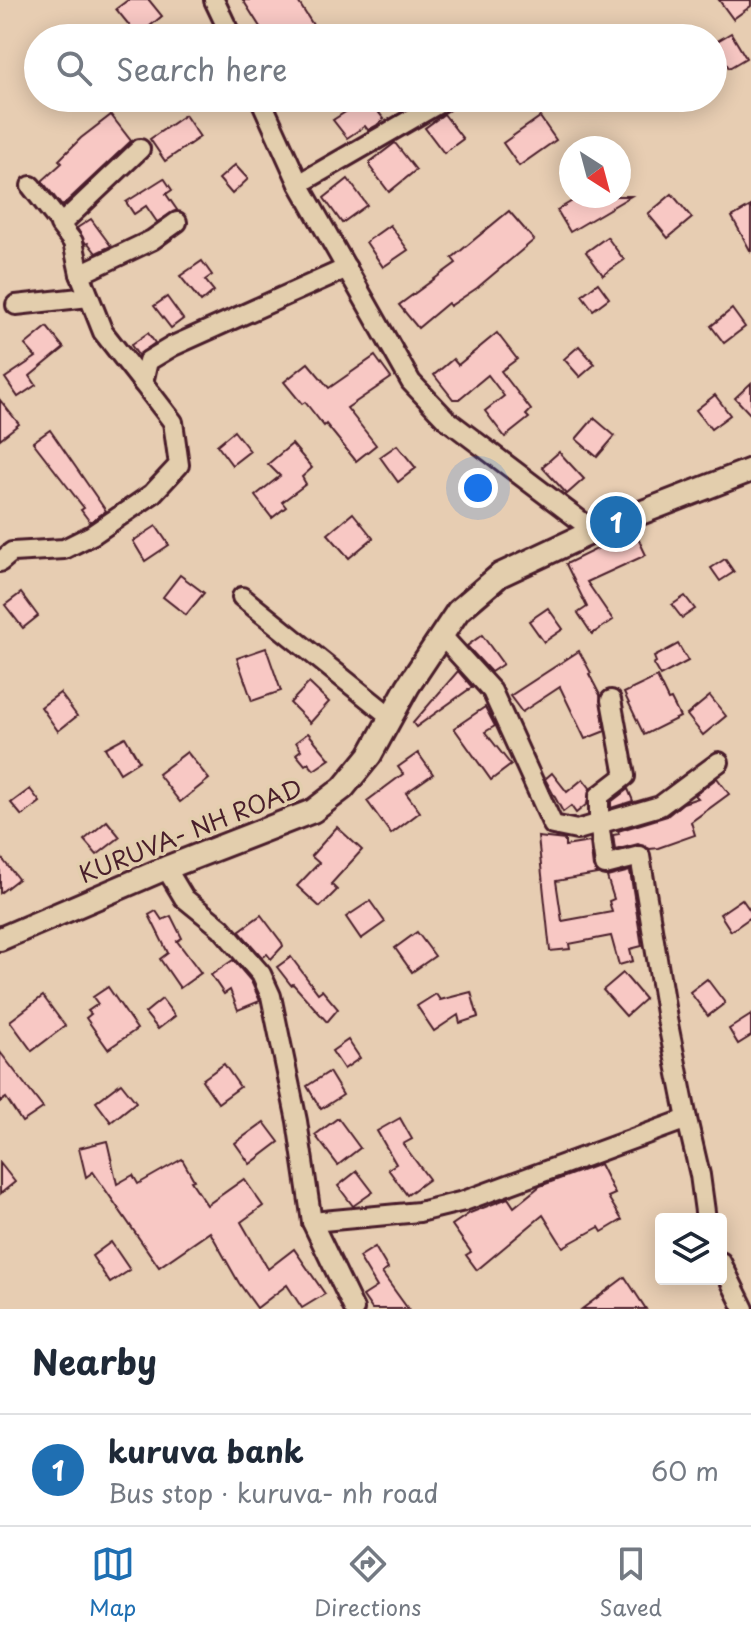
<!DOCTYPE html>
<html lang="en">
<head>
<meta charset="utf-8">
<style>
	:root { --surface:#fff; --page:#f6f6f7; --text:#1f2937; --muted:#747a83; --line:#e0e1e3; --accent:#1f6fb2 }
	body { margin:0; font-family:"Playpen Sans",sans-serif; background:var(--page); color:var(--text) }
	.controls { position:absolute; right:24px; bottom:24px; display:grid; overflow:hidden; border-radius:8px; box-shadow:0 4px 20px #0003 }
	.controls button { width:72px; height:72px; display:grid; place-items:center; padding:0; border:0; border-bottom:2px solid var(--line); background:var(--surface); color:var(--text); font:40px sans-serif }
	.compass { position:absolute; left:559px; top:136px; width:72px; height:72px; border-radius:50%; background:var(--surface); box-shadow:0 4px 20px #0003; rotate:144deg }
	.you { position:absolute; left:478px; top:488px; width:28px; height:28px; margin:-20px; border:6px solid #fff; border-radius:50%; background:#1a73e8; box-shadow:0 0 0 12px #1a73e833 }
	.badge { display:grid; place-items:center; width:52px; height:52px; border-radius:50%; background:var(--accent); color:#fff; font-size:26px; font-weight:700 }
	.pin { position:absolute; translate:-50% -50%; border:4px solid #fff; box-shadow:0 2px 8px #0006 }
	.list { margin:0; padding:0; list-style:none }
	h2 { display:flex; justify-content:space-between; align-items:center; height:104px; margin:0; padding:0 32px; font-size:34px }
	h2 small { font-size:26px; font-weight:400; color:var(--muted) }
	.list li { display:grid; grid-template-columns:52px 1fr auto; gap:24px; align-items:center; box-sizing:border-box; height:112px; padding:0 32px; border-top:2px solid var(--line) }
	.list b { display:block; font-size:30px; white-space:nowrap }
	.list p { margin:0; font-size:26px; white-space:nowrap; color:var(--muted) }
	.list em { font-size:26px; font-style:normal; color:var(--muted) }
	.icon { flex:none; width:44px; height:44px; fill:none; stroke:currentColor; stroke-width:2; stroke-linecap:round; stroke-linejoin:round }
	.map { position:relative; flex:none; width:751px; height:1309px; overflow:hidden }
	.search { position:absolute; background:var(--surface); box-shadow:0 4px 20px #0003; left:24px; right:24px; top:24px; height:88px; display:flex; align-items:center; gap:20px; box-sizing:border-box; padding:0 28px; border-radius:44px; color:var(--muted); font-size:30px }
	.sheet { height:216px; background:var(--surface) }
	nav { display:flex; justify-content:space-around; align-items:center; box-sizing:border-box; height:112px; border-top:2px solid var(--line); background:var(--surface); font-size:22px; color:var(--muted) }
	nav a { display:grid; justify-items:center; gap:4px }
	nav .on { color:var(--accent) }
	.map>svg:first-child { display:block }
</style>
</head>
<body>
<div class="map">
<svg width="751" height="1309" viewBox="0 0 751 1309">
	<rect width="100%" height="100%" fill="#e7cdb2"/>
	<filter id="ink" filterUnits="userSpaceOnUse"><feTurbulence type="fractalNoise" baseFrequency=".0125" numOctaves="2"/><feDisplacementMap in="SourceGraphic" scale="16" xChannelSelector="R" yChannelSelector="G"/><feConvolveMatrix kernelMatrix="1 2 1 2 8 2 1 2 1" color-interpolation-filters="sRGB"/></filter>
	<g filter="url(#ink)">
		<g fill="#f8c8c4" stroke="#4a1f2b" stroke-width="2">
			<polygon points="128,0 149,0 162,16 138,36 116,9"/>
			<polygon points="243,0 297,0 313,25 292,38 267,38"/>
			<polygon points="719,0 751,0 751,6 733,19"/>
			<polygon points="731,33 746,58 729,68 714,43"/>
			<polygon points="353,98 399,98 379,113 384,119 377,125 368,130 365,126 347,138 333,120 350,109 346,104"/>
			<polygon points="444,114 463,139 444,153 425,128"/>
			<polygon points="111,115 131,141 62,206 42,181 62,163 59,160 81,138"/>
			<polygon points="185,115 200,137 165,161 150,139"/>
			<polygon points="540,117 556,140 519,166 503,143"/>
			<polygon points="395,143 416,170 389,192 370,167 370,162"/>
			<polygon points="235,165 248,179 232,194 219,179"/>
			<polygon points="164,178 172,190 166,194 177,210 157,222 146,206 134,214 126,202"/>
			<polygon points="348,179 367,205 342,223 324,198"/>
			<polygon points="672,194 692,218 668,238 648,214"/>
			<polygon points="581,196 631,196 570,232 557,210"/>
			<polygon points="751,206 751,252 732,217"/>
			<polygon points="509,211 534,240 477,288 450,306 448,303 418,328 399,305 456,263 452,258"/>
			<polygon points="91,219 111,246 96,253 88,243 86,244 77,228"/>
			<polygon points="390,225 408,250 383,267 366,242"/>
			<polygon points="607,237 624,260 603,275 586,252"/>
			<polygon points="202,261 212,275 205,280 214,291 201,302 180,276"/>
			<polygon points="598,283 609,298 593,310 582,295"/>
			<polygon points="167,297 183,319 171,328 154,306"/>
			<polygon points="732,309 745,327 724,343 711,326"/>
			<polygon points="47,327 64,348 30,376 36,385 18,397 5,378 36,357 25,345"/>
			<polygon points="148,333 155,343 138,355 131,345"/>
			<polygon points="497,333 517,359 501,371 531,410 526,415 529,418 505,437 485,411 504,396 488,375 459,399 453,399 434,375 453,359 458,365"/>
			<polygon points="579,346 595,364 580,377 564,359"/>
			<polygon points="375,356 391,378 347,408 376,445 356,461 326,424 324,426 305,402 302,404 284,382 308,363 329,388"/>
			<polygon points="751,383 751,415 735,398"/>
			<polygon points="715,395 730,415 711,429 696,410"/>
			<polygon points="0,400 19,424 0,439"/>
			<polygon points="594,418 615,436 597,457 576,439"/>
			<polygon points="50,430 106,511 90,522 81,510 84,508 33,442"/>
			<polygon points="234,431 250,451 232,465 217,445"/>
			<polygon points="292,444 312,468 302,477 306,484 282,502 286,507 272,518 255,496 280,476 268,464"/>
			<polygon points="397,445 416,468 398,482 380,457"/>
			<polygon points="559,452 584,479 567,494 542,467"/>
			<polygon points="353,513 373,538 349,558 328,534"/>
			<polygon points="156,526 169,545 145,561 133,541"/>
			<polygon points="634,530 646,555 587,582 613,620 592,634 578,613 587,607 566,564 601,547 600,544"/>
			<polygon points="725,559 734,572 720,581 711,568"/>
			<polygon points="180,575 204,593 186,615 163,597"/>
			<polygon points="21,593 38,616 23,628 5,605"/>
			<polygon points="685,596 695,609 682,618 672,605"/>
			<polygon points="548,608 563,629 544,642 529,621"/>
			<polygon points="482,635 503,664 491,672 467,646"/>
			<polygon points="678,644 688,661 660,676 653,664 656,662 654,657"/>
			<polygon points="266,648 281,691 252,701 237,658"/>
			<polygon points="579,651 591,673 589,674 600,695 605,731 585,739 560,687 522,712 510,696"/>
			<polygon points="458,671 472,687 416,727 413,723"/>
			<polygon points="657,677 668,700 671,699 680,717 644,735 624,693"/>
			<polygon points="309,683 329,702 310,723 290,703"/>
			<polygon points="60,693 77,716 58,731 41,707"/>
			<polygon points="710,696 726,716 703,735 687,715"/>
			<polygon points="485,707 495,726 485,732 511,765 491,780 454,728"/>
			<polygon points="308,733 330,759 314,770 308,763 305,765 296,754 301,750 296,742"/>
			<polygon points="125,737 139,761 120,773 105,748"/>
			<polygon points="187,752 209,779 180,802 158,774"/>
			<polygon points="418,753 433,774 406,793 420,812 391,834 367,801 403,774 398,767"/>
			<polygon points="552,773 567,792 583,779 590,788 587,804 576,813 571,806 563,812 545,779"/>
			<polygon points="717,778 729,794 691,822 695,835 658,848 650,849 638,844 615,850 613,835 619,834 618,831 667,816 683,803 698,798 695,795"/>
			<polygon points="30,789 40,802 22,816 11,803"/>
			<polygon points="628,789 633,801 611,808 611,802"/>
			<polygon points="107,821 120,837 97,855 84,840"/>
			<polygon points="337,827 362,850 331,884 337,890 320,907 297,886 319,863 311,856"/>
			<polygon points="538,837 565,840 565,846 590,842 593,867 597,874 556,881 562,921 612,912 609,901 614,899 607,877 630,871 642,946 630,949 633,961 619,965 611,936 569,944 570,949 550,951"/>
			<polygon points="0,856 18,879 0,893"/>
			<polygon points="742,899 751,912 751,917 731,931 720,914"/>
			<polygon points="370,901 385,922 361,939 346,917"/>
			<polygon points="156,911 162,920 171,916 182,938 177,941 201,973 180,988 160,959 168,953 149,915"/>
			<polygon points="261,915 282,943 283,946 271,959 267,954 262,957 239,931"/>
			<polygon points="417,932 435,956 412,972 395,948"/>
			<polygon points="291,957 318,993 322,990 338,1009 327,1022 293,984 291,985 277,967"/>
			<polygon points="233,960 251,981 260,1001 238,1010 230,990 224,994 211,975"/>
			<polygon points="623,973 645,999 626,1016 603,990"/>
			<polygon points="707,979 725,1003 708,1016 690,992"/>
			<polygon points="108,987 137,1029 108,1049 86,1018 91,1014 88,1011 98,1004 93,997"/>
			<polygon points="471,992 478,1017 460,1023 458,1015 434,1031 417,1006 436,994 440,1000"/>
			<polygon points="43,996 65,1026 32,1051 10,1021"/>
			<polygon points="162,999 175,1016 158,1029 145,1013"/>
			<polygon points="751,1015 751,1036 738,1044 729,1029"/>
			<polygon points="348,1040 360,1058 344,1069 332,1051"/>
			<polygon points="0,1052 43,1108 22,1122 6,1098 0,1102"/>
			<polygon points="224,1064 240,1087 218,1103 202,1080"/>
			<polygon points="329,1072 343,1095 321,1109 307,1086"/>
			<polygon points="121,1083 136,1102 111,1122 96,1102"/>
			<polygon points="338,1118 360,1148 338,1165 315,1135"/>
			<polygon points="400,1118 412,1139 403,1144 429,1179 407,1195 388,1169 396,1164 377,1131"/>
			<polygon points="264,1122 279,1142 250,1164 235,1143"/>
			<polygon points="107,1141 117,1184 133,1175 138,1184 182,1159 194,1180 191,1181 207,1205 244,1179 263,1206 241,1222 268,1269 294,1249 325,1294 302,1308 287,1285 257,1308 239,1283 210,1232 159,1267 93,1172 86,1177 79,1148"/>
			<polygon points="0,1163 15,1182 0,1194"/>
			<polygon points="600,1164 615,1194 608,1197 622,1220 602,1232 599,1227 563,1247 543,1215 477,1270 466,1255 471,1252 452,1225 470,1213 508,1198 514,1207 540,1186"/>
			<polygon points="357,1171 373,1192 353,1206 338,1186"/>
			<polygon points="111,1242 130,1270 110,1283 92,1256"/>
			<polygon points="375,1247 388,1269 382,1273 408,1309 372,1309 363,1296 377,1287 359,1257"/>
			<polygon points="625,1277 646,1309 582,1309"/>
		</g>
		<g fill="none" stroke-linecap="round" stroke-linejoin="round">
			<g stroke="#4a1f2b" stroke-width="24">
				<g id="minor">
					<polyline points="214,0 232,38"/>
					<polyline points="260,98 299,184 411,382 446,419 594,531"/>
					<polyline points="299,184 448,98"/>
					<polyline points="31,186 61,224"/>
					<polyline points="80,274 73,242 60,225 140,149"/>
					<polyline points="16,305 89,297"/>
					<polyline points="143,383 103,332 80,274 152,240 177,222"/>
					<polyline points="0,562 12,552 64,549 92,535 152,494 179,465 173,422 143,383 148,361 173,346 347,268"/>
					<polyline points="242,597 391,717"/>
					<polyline points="442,636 492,691 553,825 577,830 660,806 719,762"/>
					<polyline points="611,700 625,776 599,796 599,823 605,865 640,856 667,1019 687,1119"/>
					<polyline points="166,868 184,898 221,928 261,974 271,996 297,1121 312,1222 419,1212 464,1201 687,1119 700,1175 706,1219"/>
					<polyline points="312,1222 354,1309"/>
					<polyline points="721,1262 744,1309"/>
				</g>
			</g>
			<g stroke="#4a1f2b" stroke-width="28">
				<polyline id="major" points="0,939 166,868 313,811 343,788 370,755 408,686 458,611 500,575 594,531 751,470"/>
			</g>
			<use href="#minor" stroke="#e3cead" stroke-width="18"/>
			<use href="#major" stroke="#e3cead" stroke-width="22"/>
		</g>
	</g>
	<g text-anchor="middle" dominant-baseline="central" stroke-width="7" stroke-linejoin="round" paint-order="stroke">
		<g font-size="24" fill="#4a1f2b" stroke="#e3cead">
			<text transform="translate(190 830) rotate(-22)">KURUVA- NH ROAD</text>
		</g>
	</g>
</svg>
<div class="controls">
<button><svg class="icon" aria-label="layers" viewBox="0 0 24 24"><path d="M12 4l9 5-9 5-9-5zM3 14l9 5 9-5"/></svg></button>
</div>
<svg class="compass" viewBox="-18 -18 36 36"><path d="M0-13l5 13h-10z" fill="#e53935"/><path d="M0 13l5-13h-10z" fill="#747a83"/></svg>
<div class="you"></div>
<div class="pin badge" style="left:616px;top:522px">1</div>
<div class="search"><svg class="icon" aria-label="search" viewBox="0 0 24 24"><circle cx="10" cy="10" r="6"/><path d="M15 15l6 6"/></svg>Search here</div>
</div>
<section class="sheet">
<h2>Nearby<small></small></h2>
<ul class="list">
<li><span class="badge">1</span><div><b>kuruva bank</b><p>Bus stop · kuruva- nh road</p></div><em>60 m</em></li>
</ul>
</section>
<nav>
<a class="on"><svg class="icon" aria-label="map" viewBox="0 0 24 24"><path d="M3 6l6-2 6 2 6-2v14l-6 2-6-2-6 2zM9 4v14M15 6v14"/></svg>Map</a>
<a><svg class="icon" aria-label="directions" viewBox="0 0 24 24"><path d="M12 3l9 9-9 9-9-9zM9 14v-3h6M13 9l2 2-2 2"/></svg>Directions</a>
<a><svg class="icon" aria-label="saved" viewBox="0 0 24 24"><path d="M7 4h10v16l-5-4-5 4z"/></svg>Saved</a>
</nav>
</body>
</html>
